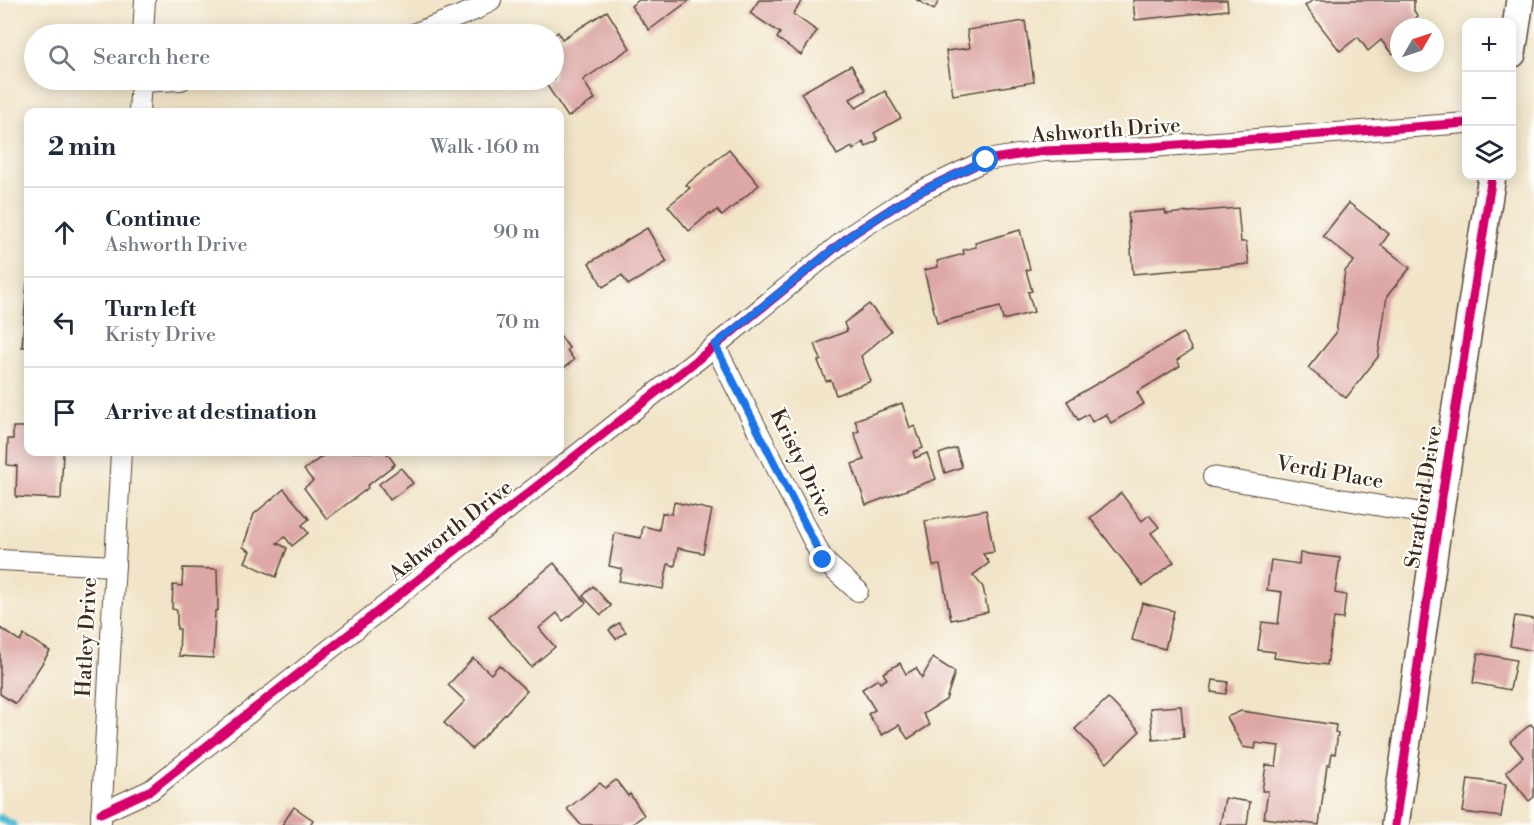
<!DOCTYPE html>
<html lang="en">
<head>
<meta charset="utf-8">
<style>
	:root { --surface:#fff; --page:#f2f2f3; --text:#1f2937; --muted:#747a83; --line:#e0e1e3 }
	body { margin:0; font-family:"Libre Bodoni",serif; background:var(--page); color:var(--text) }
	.controls { position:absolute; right:18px; top:18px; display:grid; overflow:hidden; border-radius:12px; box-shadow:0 3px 15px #0003 }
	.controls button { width:54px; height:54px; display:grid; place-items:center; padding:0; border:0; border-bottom:2px solid var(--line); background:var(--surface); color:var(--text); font:30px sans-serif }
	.compass { position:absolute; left:1390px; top:18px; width:54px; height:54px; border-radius:50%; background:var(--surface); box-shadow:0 3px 15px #0003; rotate:51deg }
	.stop { position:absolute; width:18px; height:18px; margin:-14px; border:4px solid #1a73e8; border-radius:50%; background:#fff }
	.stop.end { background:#1a73e8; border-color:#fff; box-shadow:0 2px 6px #0008 }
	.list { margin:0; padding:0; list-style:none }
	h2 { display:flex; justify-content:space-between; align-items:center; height:78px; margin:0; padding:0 24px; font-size:26px }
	h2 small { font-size:20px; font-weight:400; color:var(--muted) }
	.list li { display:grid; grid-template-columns:39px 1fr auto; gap:18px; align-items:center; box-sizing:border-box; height:90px; padding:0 24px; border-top:2px solid var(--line) }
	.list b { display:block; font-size:22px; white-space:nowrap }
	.list p { margin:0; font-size:20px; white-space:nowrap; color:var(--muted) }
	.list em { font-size:20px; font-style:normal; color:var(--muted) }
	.icon { flex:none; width:33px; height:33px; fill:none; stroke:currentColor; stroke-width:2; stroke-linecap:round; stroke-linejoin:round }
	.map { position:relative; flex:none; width:1534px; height:825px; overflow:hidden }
	.search { position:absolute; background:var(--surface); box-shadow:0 3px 15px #0003; left:24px; top:24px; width:540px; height:66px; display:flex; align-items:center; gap:15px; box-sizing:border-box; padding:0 21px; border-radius:33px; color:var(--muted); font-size:22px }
	.panel { position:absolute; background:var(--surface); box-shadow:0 3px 15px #0003; left:24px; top:108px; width:540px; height:348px; border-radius:12px }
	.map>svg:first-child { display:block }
</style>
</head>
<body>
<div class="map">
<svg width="1534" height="825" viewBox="0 0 1534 825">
	<rect width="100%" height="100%" fill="#fdfcf7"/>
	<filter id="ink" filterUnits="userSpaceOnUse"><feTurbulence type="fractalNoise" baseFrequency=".0167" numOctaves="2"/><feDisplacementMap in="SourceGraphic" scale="12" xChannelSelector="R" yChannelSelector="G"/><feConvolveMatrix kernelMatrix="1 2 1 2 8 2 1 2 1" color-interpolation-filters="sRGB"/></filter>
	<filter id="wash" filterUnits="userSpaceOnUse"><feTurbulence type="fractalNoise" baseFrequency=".008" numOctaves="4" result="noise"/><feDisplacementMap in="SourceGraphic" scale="24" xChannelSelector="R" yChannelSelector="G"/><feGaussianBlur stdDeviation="1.35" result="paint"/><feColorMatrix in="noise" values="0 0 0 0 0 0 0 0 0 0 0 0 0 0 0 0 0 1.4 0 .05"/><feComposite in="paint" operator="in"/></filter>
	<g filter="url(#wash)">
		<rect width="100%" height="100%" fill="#f1e4c8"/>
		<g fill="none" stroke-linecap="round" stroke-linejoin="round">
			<polyline stroke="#57bcd5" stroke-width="8" points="0,818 13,825"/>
		</g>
		<g id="blocks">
			<g fill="#dda7a5">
				<polygon points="639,0 690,0 649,30 631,6"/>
				<polygon points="759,0 803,0 793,14 817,31 801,55 777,38 780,33 750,13"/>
				<polygon points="917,0 939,0 934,10"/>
				<polygon points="1133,0 1227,0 1228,10 1135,20"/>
				<polygon points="1313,0 1414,0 1414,11 1418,16 1413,21 1418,27 1399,27 1399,49 1392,54 1381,40 1368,51 1358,37 1340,51 1305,6"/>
				<polygon points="607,11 630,48 583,80 595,99 568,117 546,84 550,80 554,80 554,35 558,32 562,39"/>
				<polygon points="1025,21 1034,82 953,95 946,51 970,48 967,30"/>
				<polygon points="851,65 866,90 850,99 856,108 885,91 901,118 874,133 878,140 866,147 863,142 853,150 852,147 837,155 801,93"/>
				<polygon points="729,149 759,185 722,216 717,210 711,215 710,213 689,231 668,206 690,188 686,185"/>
				<polygon points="1349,203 1389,234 1381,245 1410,268 1387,296 1378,357 1346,398 1308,368 1336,333 1345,271 1354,261 1323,236"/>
				<polygon points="1238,208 1241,242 1246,242 1249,264 1133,274 1128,213 1165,210 1166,214"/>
				<polygon points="647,228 667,262 628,285 622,275 603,287 589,263"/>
				<polygon points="1020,230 1030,269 1026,270 1032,291 1028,292 1034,312 1003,320 1000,307 937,323 924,270 938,267 937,261 964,254 963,250 976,247 975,243"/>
				<polygon points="27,283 28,283 28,347 22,347"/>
				<polygon points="869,304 891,331 861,356 871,381 836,395 831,380 826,381 818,361 821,360 815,344 847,331 844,323"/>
				<polygon points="1183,333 1192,350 1177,360 1180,366 1137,392 1144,404 1111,423 1106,414 1092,422 1088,414 1078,420 1067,401"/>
				<polygon points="560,335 569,348 567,350 574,360 560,371"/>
				<polygon points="902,403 910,428 915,426 923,448 913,452 915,458 927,453 936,479 866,505 852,464 864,460 854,433 859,431 855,420"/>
				<polygon points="13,427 28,427 28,452 63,452 61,499 16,497 17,466 7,465 8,439 13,439"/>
				<polygon points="956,448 962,467 945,473 939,454"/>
				<polygon points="328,452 386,452 395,464 367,486 368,488 327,519 304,488 313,481 304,470"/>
				<polygon points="401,468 413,483 390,500 379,484"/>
				<polygon points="284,489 309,519 302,525 308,533 292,546 285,537 277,543 287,548 276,577 245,562 250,551 243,547 254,514"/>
				<polygon points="1121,493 1142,521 1149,515 1159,527 1151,533 1174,562 1143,586 1090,518"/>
				<polygon points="674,502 712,510 703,553 678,548 675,566 668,564 663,589 619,581 622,569 609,566 615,533 641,538 643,526 659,530 662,513 672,514"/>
				<polygon points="986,510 994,552 983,554 989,563 973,575 983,587 988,612 951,620 940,565 933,566 925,521"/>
				<polygon points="1300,553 1340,558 1335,593 1346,595 1343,619 1334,618 1327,665 1274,658 1275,652 1258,650 1262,622 1278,624 1282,592 1267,590 1271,560 1299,564"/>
				<polygon points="554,563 586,603 563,621 557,613 539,628 555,647 531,667 489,616"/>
				<polygon points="183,568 217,569 218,610 215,611 213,658 179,656 180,629 177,629 177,610 172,609 173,585 182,586"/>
				<polygon points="593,586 611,606 601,615 583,596"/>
				<polygon points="1142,603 1174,611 1165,649 1132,640"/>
				<polygon points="1515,616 1534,619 1534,651 1510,646"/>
				<polygon points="619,623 626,632 616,639 609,630"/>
				<polygon points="0,628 20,641 24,635 50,651 16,704 0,694"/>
				<polygon points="1478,653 1516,660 1510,690 1473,683"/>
				<polygon points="473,658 491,674 499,665 527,691 472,749 444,723 465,701 448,685"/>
				<polygon points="933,658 955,672 946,700 923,714 930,725 908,739 899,725 882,735 868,714 875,710 862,689 878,679 880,683 887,679 883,673 900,663 906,674 916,668 922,678"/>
				<polygon points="1213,680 1228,682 1226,694 1211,692"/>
				<polygon points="1108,698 1140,731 1107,763 1075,729"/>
				<polygon points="1181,706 1184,737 1153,740 1150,708"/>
				<polygon points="1241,711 1336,725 1335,732 1338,733 1335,754 1332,753 1330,765 1327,765 1319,825 1264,818 1268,791 1262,791 1266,765 1276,766 1279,746 1256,743 1255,749 1243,747 1227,717"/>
				<polygon points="1531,724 1534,728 1534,797 1529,801 1506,772 1523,757 1510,741"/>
				<polygon points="1468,779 1506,784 1501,817 1463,812"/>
				<polygon points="616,780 628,796 630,794 644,815 631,825 581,825 567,809 600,783 605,788"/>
				<polygon points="1225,798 1250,802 1247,825 1220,825"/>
				<polygon points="294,807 313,820 310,825 282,825"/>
			</g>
		</g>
	</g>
	<g filter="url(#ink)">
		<use href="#blocks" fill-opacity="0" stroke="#564638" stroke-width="1.5"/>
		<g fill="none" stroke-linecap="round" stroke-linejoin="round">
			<g stroke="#564638" stroke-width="22">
				<g id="street">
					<polyline points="143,34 145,0"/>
					<polyline points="413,34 475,10 491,0"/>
					<polyline points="141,82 181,80"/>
					<polyline points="139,112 141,80"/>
					<polyline points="715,346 823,560 858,591"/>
					<polyline points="1213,477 1439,516"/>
					<polyline points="0,560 115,566"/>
					<polyline points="101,813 151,790 715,346 851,235 911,196 986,160 1044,151 1152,147 1466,123"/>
					<polyline points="101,822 121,452"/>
				</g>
			</g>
			<g stroke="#564638" stroke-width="30">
				<g id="secondary">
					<polyline points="1512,54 1520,0"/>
					<polyline points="1395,825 1439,516 1492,176"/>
				</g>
			</g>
			<use href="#street" stroke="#fff" stroke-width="20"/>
			<use href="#secondary" stroke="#fff" stroke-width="27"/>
			<g stroke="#fdfcf7" stroke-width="13">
				<g id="cycleway">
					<polyline points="101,813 151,790 715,346 851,235 911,196 986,160 1044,151 1152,147 1466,123"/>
					<polyline points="1395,825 1439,516 1492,176"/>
				</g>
			</g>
			<use href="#cycleway" stroke="#d6006c" stroke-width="9"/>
		</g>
	</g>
	<g fill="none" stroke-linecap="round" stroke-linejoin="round" filter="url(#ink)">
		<polyline stroke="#1a73e8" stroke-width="8" points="823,560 715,345 851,235 911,196 986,160"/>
	</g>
	<g text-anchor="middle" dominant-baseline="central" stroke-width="4.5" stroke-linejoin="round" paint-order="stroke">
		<g font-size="21" fill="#3b2a1e" stroke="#fdfcf7">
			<text transform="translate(1106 131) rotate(-4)">Ashworth Drive</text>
			<text transform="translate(801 463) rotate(64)">Kristy Drive</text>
			<text transform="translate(1330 473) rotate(10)">Verdi Place</text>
			<text transform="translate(1424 497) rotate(-81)">Stratford Drive</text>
			<text transform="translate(451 531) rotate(-38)">Ashworth Drive</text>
			<text transform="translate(87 637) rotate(-87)">Hatley Drive</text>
		</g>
	</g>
</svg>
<div class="controls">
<button>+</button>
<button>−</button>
<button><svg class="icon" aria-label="layers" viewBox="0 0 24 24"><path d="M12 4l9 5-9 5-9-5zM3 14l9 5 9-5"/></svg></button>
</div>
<svg class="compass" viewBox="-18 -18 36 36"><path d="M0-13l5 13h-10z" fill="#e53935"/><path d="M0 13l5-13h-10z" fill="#747a83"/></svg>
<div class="stop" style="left:986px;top:160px"></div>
<div class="stop end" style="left:823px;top:560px"></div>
<div class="search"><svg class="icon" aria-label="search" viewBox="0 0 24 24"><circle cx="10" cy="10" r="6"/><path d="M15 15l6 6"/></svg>Search here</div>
<section class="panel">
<h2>2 min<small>Walk · 160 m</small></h2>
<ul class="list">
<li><svg class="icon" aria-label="ahead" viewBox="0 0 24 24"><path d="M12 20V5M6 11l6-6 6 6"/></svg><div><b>Continue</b><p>Ashworth Drive</p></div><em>90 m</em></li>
<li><svg class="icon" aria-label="left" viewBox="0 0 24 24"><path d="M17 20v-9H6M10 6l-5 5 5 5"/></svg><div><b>Turn left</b><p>Kristy Drive</p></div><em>70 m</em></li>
<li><svg class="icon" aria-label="arrive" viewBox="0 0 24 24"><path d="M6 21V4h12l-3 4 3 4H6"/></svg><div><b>Arrive at destination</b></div></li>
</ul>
</section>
</div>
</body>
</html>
